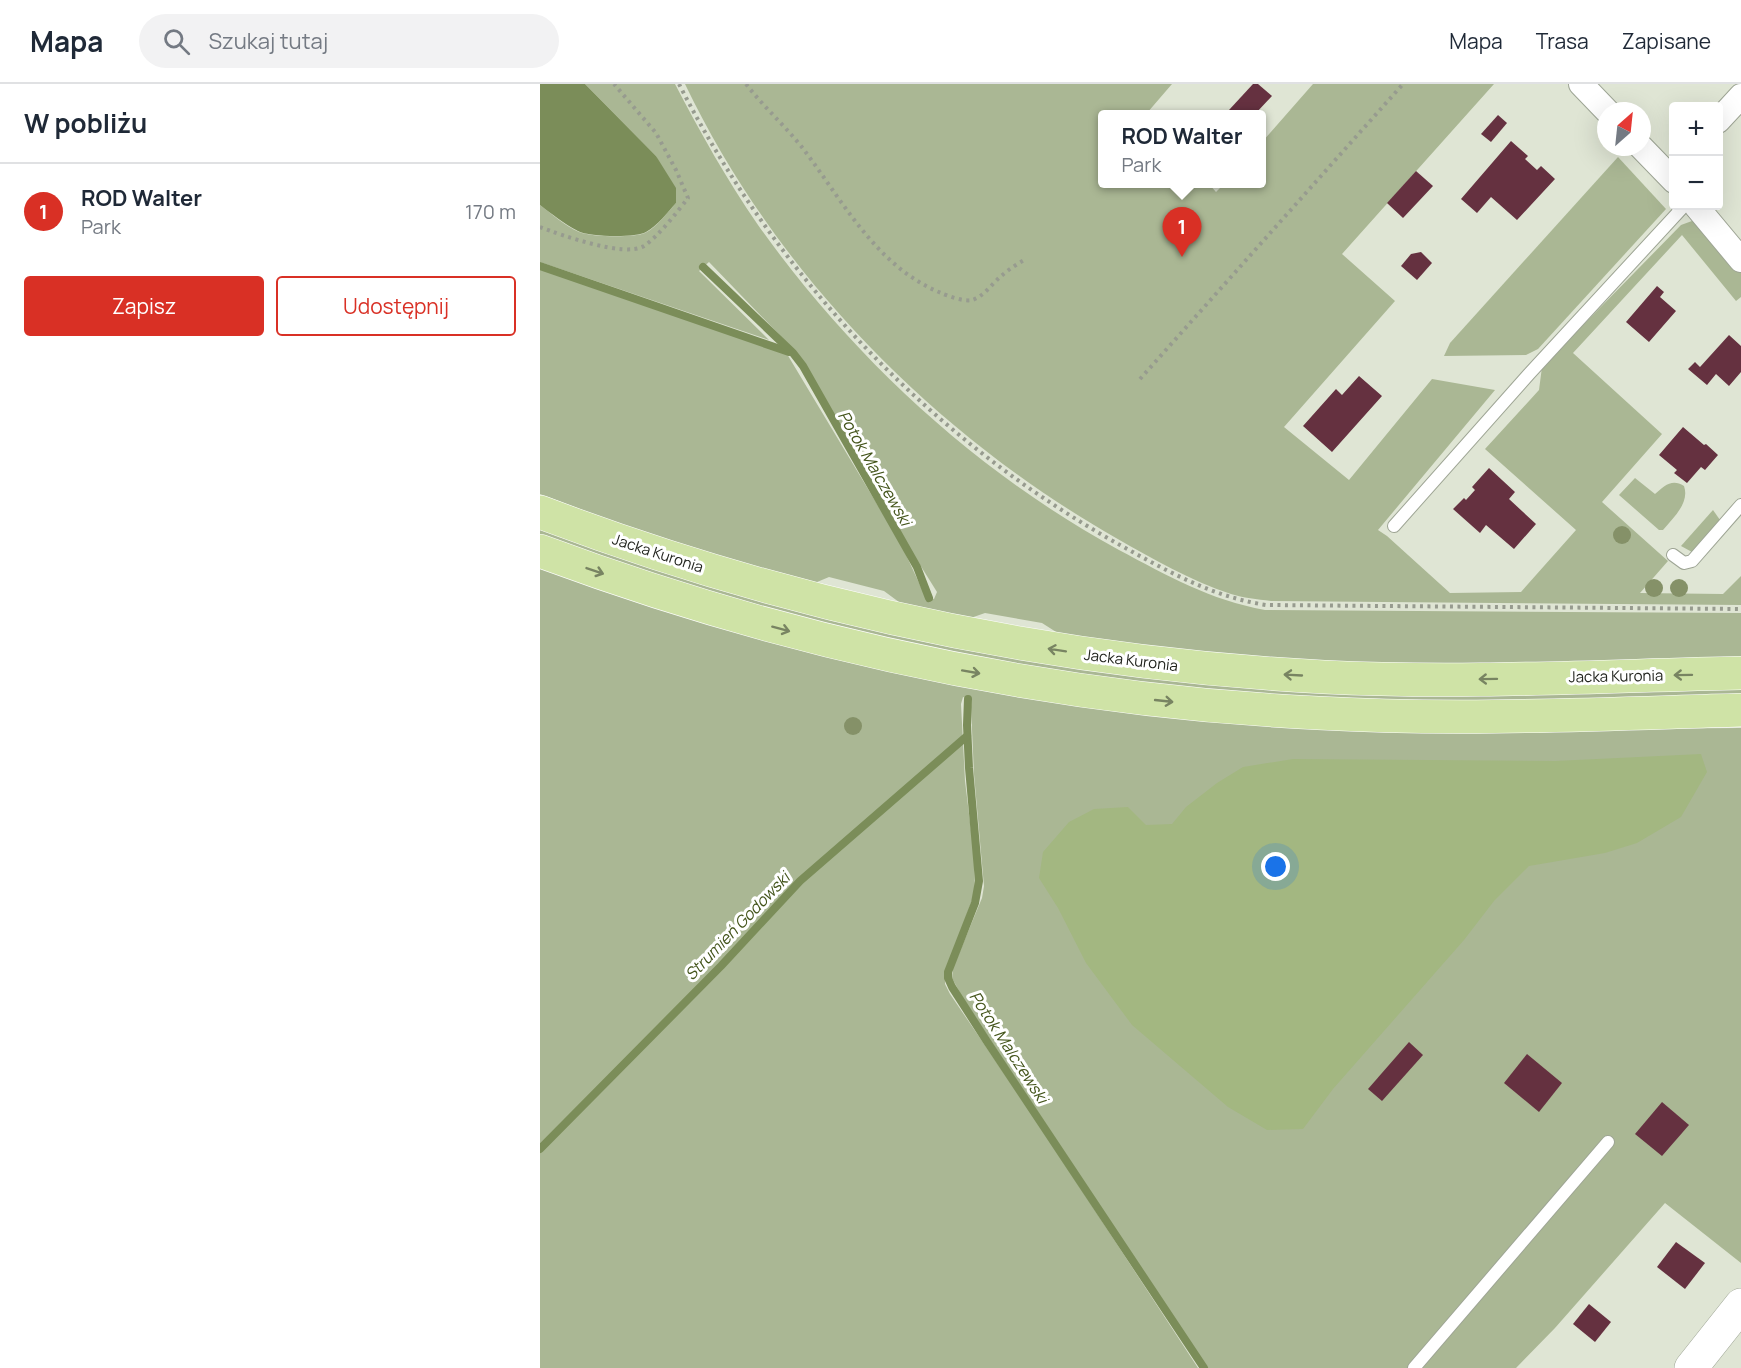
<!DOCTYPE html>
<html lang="pl">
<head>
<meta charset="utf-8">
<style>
	:root { --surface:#fff; --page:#f2f2f3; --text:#1f2937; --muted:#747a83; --line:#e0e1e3; --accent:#d93025 }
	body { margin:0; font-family:Manrope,sans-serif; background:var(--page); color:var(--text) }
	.controls { position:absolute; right:18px; top:18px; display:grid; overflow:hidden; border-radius:6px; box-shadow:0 6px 24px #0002 }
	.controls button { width:54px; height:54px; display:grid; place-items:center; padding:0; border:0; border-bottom:2px solid var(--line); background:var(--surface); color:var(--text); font:30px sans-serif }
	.compass { position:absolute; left:1057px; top:18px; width:54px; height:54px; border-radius:50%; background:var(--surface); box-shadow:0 6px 24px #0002; rotate:27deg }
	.you { position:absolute; left:736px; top:783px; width:21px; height:21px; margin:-15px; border:4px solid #fff; border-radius:50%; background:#1a73e8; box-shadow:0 0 0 9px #1a73e833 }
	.badge { display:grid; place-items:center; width:39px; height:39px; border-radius:50%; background:var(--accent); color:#fff; font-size:20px; font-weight:700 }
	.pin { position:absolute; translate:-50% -50px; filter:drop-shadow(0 2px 3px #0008) }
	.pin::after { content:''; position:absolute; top:32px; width:21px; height:18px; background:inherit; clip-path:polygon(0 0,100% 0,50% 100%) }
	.popup { position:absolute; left:558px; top:26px; width:168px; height:78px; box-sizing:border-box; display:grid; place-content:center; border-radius:6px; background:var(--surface); filter:drop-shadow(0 2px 4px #0005); font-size:20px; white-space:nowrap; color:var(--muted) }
	.popup b { font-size:22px; color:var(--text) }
	.popup::after { content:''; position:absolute; left:50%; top:100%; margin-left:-12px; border:12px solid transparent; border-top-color:var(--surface) }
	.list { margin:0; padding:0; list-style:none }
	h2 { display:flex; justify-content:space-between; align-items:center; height:78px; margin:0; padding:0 24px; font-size:26px }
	h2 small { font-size:20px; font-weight:400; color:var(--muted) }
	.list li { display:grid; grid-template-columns:39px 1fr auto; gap:18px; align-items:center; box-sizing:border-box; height:96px; padding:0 24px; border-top:2px solid var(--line) }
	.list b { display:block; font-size:22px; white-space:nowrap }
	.list p { margin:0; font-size:20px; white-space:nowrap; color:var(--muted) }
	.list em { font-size:20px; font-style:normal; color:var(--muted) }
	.actions { display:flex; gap:12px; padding:18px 24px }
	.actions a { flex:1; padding:14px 0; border:2px solid var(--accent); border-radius:6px; text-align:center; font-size:21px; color:var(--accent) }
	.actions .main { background:var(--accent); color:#fff }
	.icon { flex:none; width:33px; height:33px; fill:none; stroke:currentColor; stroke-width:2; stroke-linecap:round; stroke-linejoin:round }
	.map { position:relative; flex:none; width:1201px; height:1284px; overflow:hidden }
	header { display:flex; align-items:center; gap:36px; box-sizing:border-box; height:84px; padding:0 30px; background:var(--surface); border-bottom:2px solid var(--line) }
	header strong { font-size:28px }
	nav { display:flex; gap:33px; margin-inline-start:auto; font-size:21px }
	.search { width:420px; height:54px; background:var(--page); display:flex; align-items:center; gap:15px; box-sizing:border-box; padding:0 21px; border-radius:33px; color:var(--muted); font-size:22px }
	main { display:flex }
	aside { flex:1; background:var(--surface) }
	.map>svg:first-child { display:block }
</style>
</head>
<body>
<header>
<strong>Mapa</strong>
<div class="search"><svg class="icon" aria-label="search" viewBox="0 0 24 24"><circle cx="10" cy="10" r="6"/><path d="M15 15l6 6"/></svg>Szukaj tutaj</div>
<nav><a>Mapa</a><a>Trasa</a><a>Zapisane</a></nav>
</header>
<main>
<aside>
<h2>W pobliżu<small></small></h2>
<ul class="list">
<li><span class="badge">1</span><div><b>ROD Walter</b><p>Park</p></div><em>170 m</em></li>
</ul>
<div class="actions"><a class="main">Zapisz</a><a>Udostępnij</a></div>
</aside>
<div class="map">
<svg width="1201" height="1284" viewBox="0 0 1201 1284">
	<rect width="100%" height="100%" fill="#dfe5d4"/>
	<g fill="#aab794">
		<path d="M 45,0 L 135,0 C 160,48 187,96 218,141 C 312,273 436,388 579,466 C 628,492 670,516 725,526 L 1201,529 L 1201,575 L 872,582 L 751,578 L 524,553 L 502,539 L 445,529 L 425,536 L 363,521 L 344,507 L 289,493 L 270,501 L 111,452 L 0,410 L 0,185 L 247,270 L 361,460 L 386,514 L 394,515 L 397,508 L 367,460 L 256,268 L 169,178 L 159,187 L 229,256 L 0,178 L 0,121 C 12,130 25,142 39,148 C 50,153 94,154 105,149 C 117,143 127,129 136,119 L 116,72 Z"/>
		<path d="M 145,0 L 632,0 L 607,29 L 608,30 L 562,30 L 562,100 L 669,100 L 676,108 L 684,100 L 722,100 L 722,58 L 773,0 L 954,0 L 802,170 L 855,217 L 744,343 L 809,396 L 892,295 L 955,306 L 838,446 L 847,452 L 910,509 L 981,508 L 1036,446 L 945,365 L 999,306 L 1002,283 L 1141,141 L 1152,137 L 1159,140 L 1201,189 L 1201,213 L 1196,217 L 1142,151 L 1033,269 L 1122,350 L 1062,418 L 1128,477 L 1100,509 L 1183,510 L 1201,492 L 1201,521 L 731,517 C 717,515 703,514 691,510 C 651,497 613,475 576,454 C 394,350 236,190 145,0 Z"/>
		<polygon points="1078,73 1126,125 998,265 986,271 904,272 910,259"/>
		<path d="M 1095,394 L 1115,410 C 1124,402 1132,394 1144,402 C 1150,419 1133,434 1123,446 L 1119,446 L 1079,411 Z"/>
		<polygon points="1173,426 1180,436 1152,468 1141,462"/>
		<polygon points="0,441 445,568 1201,601 1201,613 940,618 724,613 512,589 265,538 0,453"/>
		<polygon points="0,481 151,532 925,646 1201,644 1201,1179 1125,1119 1015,1244 976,1284 667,1284 424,916 412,894 413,884 442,814 444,802 434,690 431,623 432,616 423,613 421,620 425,697 434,771 435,808 405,890 405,900 410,910 497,1038 658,1284 0,1284"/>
	</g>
	<polygon fill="#a3b781" points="1161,670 1167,688 1141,733 1097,759 1065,769 989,782 954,817 924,856 793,1005 763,1045 727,1046 688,1023 592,941 546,879 518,824 499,794 503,768 529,738 554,725 588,723 606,741 632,740 646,723 677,699 703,683 753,675 1015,677"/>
	<path fill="#7b8d59" d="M 0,0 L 45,0 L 116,72 L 136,104 L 136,119 C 127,129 118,141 106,148 C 96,154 49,153 38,147 C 24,140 12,130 0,121 Z"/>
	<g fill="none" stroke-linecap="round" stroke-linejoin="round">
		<g stroke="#7b8d59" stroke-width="8">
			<polyline points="0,182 249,268"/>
			<polyline points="163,183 253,269 263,282 377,483 389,514"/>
			<polyline points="428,615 427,641 429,684 439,797 435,819 408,888 408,894 412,903 446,956 664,1284"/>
			<polyline points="0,1065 181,882 260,797 427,652"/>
		</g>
	</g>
	<g fill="#653140">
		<polygon points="713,0 718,0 732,12 715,30 693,30 689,26"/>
		<polygon points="958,31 967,39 951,58 941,50"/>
		<polygon points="971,57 988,72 985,75 997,86 1001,82 1015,95 977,136 951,113 937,129 921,115"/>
		<polygon points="876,87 893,102 863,134 847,119"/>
		<polygon points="881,168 892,179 877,196 861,182 871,170"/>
		<polygon points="1117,202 1124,208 1120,213 1136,227 1109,258 1086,238"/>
		<polygon points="1189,251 1201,262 1201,288 1189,302 1176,290 1167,301 1148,285 1155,278 1160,283"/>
		<polygon points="819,292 842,312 792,368 763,342 796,305 802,311"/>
		<polygon points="1143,343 1164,361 1166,360 1178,371 1165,386 1161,383 1147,399 1134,389 1137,386 1119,371"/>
		<polygon points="949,384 975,408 969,415 996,440 974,465 946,441 940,449 913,425 924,414 926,416 935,406 932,403"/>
		<polygon points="869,958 883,971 842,1017 828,1005"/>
		<polygon points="987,970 1022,999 999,1028 964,999"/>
		<polygon points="1122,1018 1149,1041 1122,1072 1095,1050"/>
		<polygon points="1136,1158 1165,1179 1145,1205 1117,1183"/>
		<polygon points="1049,1220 1071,1238 1055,1258 1033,1240"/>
	</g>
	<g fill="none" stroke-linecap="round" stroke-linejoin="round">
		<g stroke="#9ea595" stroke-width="14">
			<g id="lane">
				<polyline points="854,442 989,290 1144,122"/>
				<polyline points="1133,471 1144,479 1152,477 1201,421"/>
				<polyline points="874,1284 1068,1058"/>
			</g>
		</g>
		<g stroke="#9ea595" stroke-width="26">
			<g id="street">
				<polyline points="1041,0 1067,27"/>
				<polyline points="1178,37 1201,12"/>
				<polyline points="1101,63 1134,97"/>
				<polyline points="1156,122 1201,176"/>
			</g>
		</g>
		<g stroke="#9ea595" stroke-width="34">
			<polyline id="secondary" points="1151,1284 1201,1221"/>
		</g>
		<g stroke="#fff" stroke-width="34">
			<g id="primary">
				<path d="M 0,428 C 251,523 515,579 784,593 C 922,600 1062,592 1201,589"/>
				<path d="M 0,467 C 250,560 511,616 778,629 C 918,637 1060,630 1201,626"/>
			</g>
		</g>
		<g stroke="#979b8f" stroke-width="4" stroke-dasharray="3 4.5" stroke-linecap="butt">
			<path d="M 139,0 C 238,194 390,355 580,461 C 627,487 673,513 726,521 L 1201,525"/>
			<path d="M 206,0 C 223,22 243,40 261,62 C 302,115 335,182 401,209 C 408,212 424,218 432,216 C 443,213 452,200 460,193 C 468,186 477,180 486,175"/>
			<path d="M 0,143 C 21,151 85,174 104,162 C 119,152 137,128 148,114 L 136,86 L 116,49 L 74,0"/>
			<polyline points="600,295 863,0"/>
		</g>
		<use href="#lane" stroke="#fff" stroke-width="12"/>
		<use href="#street" stroke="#fff" stroke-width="24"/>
		<use href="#secondary" stroke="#fff" stroke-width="33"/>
		<use href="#primary" stroke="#cfe3a6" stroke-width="33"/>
	</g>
	<g fill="#859168">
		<circle cx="1082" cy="451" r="9"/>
		<circle cx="1114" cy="504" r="9"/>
		<circle cx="1139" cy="504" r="9"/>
		<circle cx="313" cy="642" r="9"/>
	</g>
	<defs><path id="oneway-shaft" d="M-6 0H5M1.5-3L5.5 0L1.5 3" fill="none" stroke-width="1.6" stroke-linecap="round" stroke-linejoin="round" transform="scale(1.5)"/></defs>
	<g stroke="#788462">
		<use href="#oneway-shaft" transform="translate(55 487) rotate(19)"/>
		<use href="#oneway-shaft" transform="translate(241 545) rotate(15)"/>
		<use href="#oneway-shaft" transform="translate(517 566) rotate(-171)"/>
		<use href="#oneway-shaft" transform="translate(431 588) rotate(10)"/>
		<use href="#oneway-shaft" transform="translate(753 591) rotate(-177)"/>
		<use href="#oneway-shaft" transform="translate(1143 591) rotate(179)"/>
		<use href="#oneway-shaft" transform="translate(948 595) rotate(179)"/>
		<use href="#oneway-shaft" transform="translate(624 617) rotate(6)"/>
	</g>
	<g text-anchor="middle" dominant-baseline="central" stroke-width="6" stroke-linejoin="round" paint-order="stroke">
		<g font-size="15" fill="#22241e" stroke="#fff">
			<text transform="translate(118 469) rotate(18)">Jacka Kuronia</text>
			<text transform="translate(591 576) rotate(7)">Jacka Kuronia</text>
			<text transform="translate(1076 592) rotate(-1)">Jacka Kuronia</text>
		</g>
		<g font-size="16" font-style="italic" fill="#43541a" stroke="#fff">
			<text transform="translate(335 384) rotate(60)">Potok Malczewski</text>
			<text transform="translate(197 842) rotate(-46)">Strumień Godowski</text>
			<text transform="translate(469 963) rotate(57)">Potok Malczewski</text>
		</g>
	</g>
</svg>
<div class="controls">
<button>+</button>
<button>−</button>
</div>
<svg class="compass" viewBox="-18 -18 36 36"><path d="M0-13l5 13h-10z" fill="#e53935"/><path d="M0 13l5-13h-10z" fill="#747a83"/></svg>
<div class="you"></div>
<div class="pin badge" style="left:642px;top:173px">1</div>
<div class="popup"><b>ROD Walter</b>Park</div>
</div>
</main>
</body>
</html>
